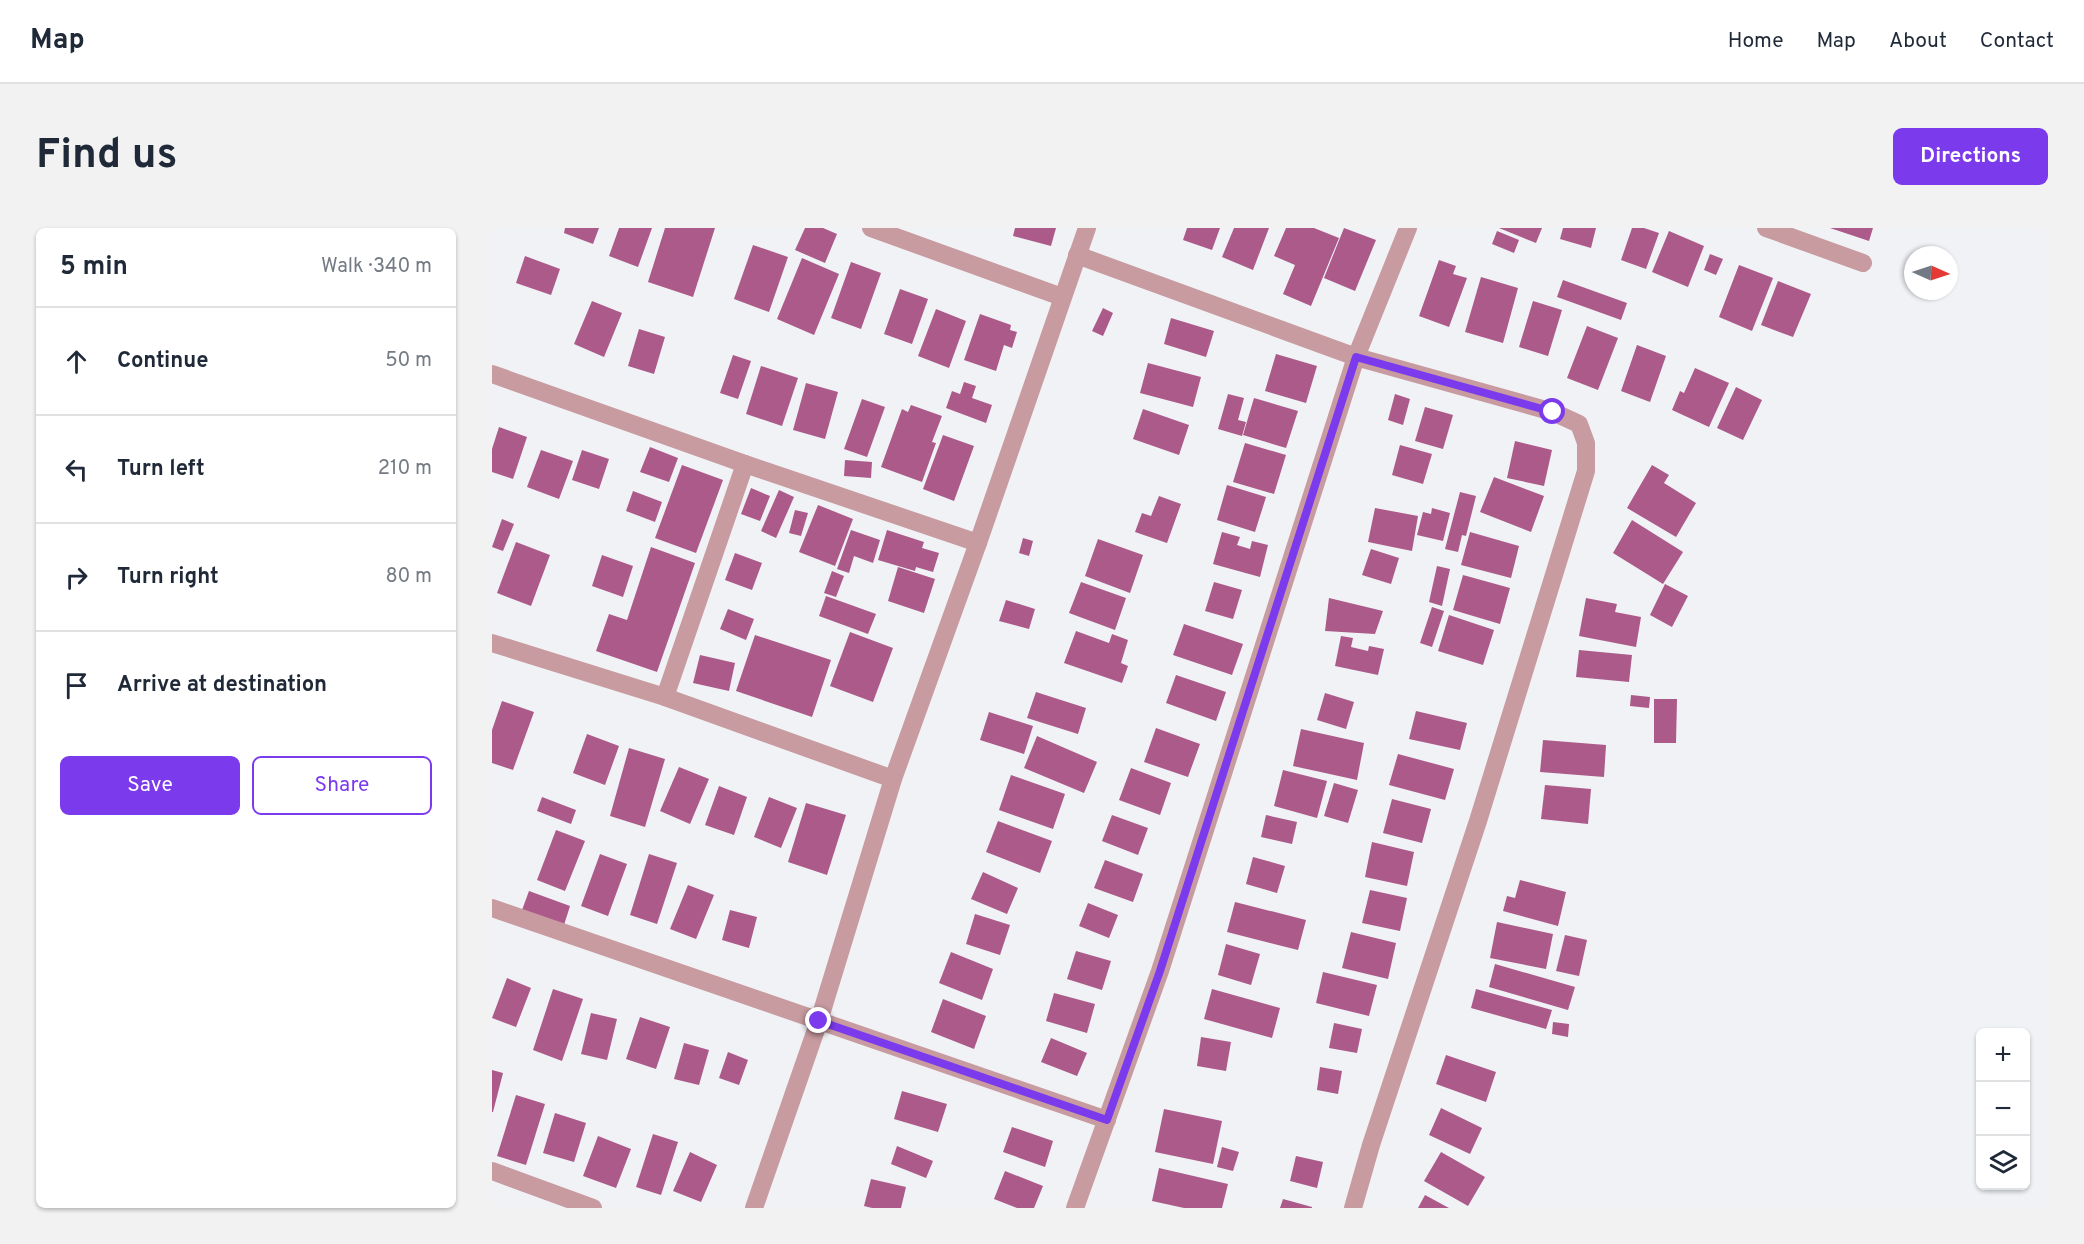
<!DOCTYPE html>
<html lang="en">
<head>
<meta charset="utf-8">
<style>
	:root { --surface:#fff; --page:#f2f2f3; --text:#1f2937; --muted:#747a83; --line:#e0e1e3; --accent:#7c3aed }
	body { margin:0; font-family:Overpass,sans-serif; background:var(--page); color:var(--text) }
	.controls { position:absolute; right:18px; bottom:18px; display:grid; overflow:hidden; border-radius:9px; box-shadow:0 2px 4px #0004 }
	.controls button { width:54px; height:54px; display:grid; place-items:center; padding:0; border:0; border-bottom:2px solid var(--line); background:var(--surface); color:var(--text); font:30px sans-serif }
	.compass { position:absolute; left:1412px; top:18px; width:54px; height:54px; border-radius:50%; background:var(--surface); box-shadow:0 2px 4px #0004; rotate:93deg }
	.stop { position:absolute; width:18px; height:18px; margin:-14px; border:4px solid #7c3aed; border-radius:50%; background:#fff }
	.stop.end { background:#7c3aed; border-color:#fff; box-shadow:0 2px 6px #0008 }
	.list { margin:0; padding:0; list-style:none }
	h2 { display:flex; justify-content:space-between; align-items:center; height:78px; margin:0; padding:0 24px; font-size:26px }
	h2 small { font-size:20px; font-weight:400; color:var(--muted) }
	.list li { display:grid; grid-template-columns:39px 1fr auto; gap:18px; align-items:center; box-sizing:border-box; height:108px; padding:0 24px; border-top:2px solid var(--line) }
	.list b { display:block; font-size:22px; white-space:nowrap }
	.list em { font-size:20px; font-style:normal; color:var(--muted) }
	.actions { display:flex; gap:12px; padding:18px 24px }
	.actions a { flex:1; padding:14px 0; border:2px solid var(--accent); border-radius:9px; text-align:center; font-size:21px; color:var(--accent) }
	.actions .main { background:var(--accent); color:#fff }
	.icon { flex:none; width:33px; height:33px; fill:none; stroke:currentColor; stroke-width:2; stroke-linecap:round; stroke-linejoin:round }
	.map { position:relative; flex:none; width:1556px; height:980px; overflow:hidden; border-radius:9px }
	header { display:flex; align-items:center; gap:36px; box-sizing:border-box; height:84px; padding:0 30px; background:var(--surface); border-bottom:2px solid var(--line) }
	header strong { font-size:28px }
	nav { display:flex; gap:33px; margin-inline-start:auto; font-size:21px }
	.intro { display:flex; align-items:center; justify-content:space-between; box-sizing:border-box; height:144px; padding:0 36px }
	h1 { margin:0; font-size:42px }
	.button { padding:15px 27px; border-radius:9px; background:var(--accent); color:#fff; font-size:21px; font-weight:700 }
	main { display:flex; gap:36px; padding:0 36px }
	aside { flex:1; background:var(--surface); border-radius:9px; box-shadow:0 2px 4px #0004 }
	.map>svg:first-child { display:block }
</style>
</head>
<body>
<header>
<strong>Map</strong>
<nav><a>Home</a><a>Map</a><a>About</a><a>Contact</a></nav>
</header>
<div class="intro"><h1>Find us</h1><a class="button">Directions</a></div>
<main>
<aside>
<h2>5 min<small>Walk · 340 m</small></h2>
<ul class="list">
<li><svg class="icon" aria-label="ahead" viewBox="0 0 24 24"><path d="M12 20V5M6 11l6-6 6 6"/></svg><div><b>Continue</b></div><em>50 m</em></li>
<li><svg class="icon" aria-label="left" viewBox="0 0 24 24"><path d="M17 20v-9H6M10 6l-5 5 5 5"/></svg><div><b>Turn left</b></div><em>210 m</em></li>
<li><svg class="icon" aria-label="right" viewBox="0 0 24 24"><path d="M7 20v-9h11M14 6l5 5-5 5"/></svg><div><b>Turn right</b></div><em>80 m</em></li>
<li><svg class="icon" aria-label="arrive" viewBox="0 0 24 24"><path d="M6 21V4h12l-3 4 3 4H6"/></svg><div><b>Arrive at destination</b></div></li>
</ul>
<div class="actions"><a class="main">Save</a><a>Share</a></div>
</aside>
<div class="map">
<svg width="1556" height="980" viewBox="0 0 1556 980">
	<rect width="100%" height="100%" fill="#f0f2f6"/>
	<g fill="#ac5a89">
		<polygon points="73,0 107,0 101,16 72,5"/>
		<polygon points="127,0 160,0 146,39 117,28"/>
		<polygon points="173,0 223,0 201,69 156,54"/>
		<polygon points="313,0 331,0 345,6 333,35 303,22"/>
		<polygon points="523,0 564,0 559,18 521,8"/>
		<polygon points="695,0 728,0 720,22 691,12"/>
		<polygon points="742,0 777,0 761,42 730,29"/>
		<polygon points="794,0 822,0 847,10 819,78 791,66 803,37 782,28"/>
		<polygon points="852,0 884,12 863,63 832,50"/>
		<polygon points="1007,0 1050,0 1044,15"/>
		<polygon points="1071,0 1104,0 1099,20 1068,11"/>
		<polygon points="1140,0 1152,0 1167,5 1154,41 1129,32"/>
		<polygon points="1338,0 1381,0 1377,13"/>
		<polygon points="1005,3 1027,12 1022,25 1000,16"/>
		<polygon points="1177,3 1212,18 1196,59 1160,44"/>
		<polygon points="261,17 296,29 277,84 242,71"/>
		<polygon points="1218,26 1231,31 1224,47 1212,42"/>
		<polygon points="33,28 68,41 59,67 24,55"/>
		<polygon points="310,30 347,46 322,107 285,91"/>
		<polygon points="947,32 964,38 961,46 975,50 957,99 927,88"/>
		<polygon points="359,34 389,45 369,101 339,90"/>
		<polygon points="1247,37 1281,50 1260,103 1227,89"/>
		<polygon points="989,49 1026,60 1011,115 973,104"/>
		<polygon points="1071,52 1135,75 1129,92 1065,69"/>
		<polygon points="1286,53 1319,66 1301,109 1269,97"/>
		<polygon points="408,61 436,71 420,116 392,106"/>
		<polygon points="100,73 130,85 112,129 82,116"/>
		<polygon points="1041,73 1070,82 1056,128 1027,119"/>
		<polygon points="611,80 621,85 611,108 600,103"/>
		<polygon points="444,81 474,93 457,140 426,128"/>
		<polygon points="488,86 519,97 518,102 525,104 520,120 512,117 504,143 472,132"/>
		<polygon points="679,90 722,103 714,129 672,116"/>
		<polygon points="1095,98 1126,110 1106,162 1075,150"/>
		<polygon points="147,101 173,109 162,146 136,138"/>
		<polygon points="1145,117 1174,128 1158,174 1129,163"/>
		<polygon points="784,126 825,138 814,175 773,163"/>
		<polygon points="241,127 259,133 246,171 228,165"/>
		<polygon points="656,135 709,149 701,179 648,165"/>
		<polygon points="269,138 306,150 290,198 254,186"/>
		<polygon points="1203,140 1237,155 1217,199 1180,182 1188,163 1192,165"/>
		<polygon points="472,154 484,158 480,170 500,177 494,195 454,180 460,163 468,166"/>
		<polygon points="314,155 346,164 333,211 301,202"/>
		<polygon points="1244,159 1270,172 1251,212 1225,200"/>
		<polygon points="736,166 752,170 746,192 754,194 750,208 726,201"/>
		<polygon points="903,166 918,171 911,197 896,192"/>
		<polygon points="762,170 806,183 794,220 751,207"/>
		<polygon points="370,171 393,179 375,229 352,221"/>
		<polygon points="419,177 450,188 440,214 444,215 430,254 389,239 410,181 416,184"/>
		<polygon points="933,179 961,187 951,221 923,213"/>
		<polygon points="651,181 697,197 687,227 641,211"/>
		<polygon points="7,199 35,209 21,251 0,244 0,221"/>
		<polygon points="451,207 482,218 462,273 431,261"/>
		<polygon points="1023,213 1060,222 1052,258 1015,250"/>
		<polygon points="753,215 794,227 782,266 741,254"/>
		<polygon points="908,217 940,226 931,256 900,247"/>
		<polygon points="158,219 186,230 177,254 148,244"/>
		<polygon points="49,222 81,233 67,271 35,259"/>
		<polygon points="90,222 117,231 107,261 80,252"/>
		<polygon points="353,232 380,234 379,250 352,248"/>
		<polygon points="190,237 231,252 204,325 163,310"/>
		<polygon points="1160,237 1177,247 1172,255 1204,275 1184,309 1135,280"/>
		<polygon points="1002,249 1052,268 1039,304 988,284"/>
		<polygon points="735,257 774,269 763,304 725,292"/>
		<polygon points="259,260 278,268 268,293 249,286"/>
		<polygon points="287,262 302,269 284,310 269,303"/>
		<polygon points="141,263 170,274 163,294 134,283"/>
		<polygon points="968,264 984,268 974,308 970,307 966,324 953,321"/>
		<polygon points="667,268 689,276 675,315 643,304 650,285 659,288"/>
		<polygon points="326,277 361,291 343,338 307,324"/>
		<polygon points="883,280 926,288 920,323 876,314"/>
		<polygon points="940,280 958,285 951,313 925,307 931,284 939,286"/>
		<polygon points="303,282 316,285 309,308 297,305"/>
		<polygon points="10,291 22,296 11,323 0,319"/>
		<polygon points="1140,292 1191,324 1171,356 1121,325"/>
		<polygon points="359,302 388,312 381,335 362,328 357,345 345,341"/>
		<polygon points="395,302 432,314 430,320 447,325 441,344 424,339 423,343 386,332"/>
		<polygon points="730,304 748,309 745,317 758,321 760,313 776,317 768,349 721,336"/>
		<polygon points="978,304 1027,318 1019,350 969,337"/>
		<polygon points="531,310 541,313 537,328 527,325"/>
		<polygon points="606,311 651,327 638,365 593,348"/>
		<polygon points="24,314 58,327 39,378 5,365"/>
		<polygon points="159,319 203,335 165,444 104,423 117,386 135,392"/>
		<polygon points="879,321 907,330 899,356 870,347"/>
		<polygon points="243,325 270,335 260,362 233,352"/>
		<polygon points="110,327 141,338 131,369 100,358"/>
		<polygon points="945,338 958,341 950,378 937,374"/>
		<polygon points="406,339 443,351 432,385 396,373"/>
		<polygon points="340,343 352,348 344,369 332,365"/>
		<polygon points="971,347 1018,360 1008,396 961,382"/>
		<polygon points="589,354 634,370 623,402 577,385"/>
		<polygon points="722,354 750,362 741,391 713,383"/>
		<polygon points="1173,356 1196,368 1180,399 1158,387"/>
		<polygon points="334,368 384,386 376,406 327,388"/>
		<polygon points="837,370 891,383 883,406 833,403"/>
		<polygon points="1094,370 1125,376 1123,384 1149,389 1144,419 1087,408"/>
		<polygon points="514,372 543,381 537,401 507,393"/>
		<polygon points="940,379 952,383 940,419 928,415"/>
		<polygon points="236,381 262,391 254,412 228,401"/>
		<polygon points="957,387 1002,402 991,437 946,423"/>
		<polygon points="692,396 751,416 740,447 681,427"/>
		<polygon points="584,403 617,415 620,406 636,412 629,435 636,438 630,455 572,435"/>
		<polygon points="358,404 401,420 381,474 338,458"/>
		<polygon points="263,407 339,432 320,489 244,463"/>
		<polygon points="849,408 861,410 859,419 876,423 877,418 892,421 886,447 843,438"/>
		<polygon points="1087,422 1140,427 1137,454 1084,449"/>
		<polygon points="208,427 243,435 237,463 201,455"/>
		<polygon points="684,447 734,464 724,493 674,475"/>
		<polygon points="544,464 594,480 586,506 535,490"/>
		<polygon points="833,465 862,474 854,501 825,492"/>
		<polygon points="1139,467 1158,469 1157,480 1138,478"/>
		<polygon points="1162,471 1185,471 1184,515 1162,515"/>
		<polygon points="10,473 42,484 21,542 0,535 0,502"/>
		<polygon points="924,483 975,495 968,522 917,511"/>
		<polygon points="497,484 541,498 532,526 488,512"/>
		<polygon points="664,500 708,516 696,549 652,534"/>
		<polygon points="809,501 872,515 865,552 801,538"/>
		<polygon points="95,506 127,518 113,557 81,545"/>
		<polygon points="545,508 605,534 592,565 532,540"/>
		<polygon points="1051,512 1114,517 1112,549 1048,544"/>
		<polygon points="137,520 173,531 153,599 118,588"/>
		<polygon points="906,526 962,541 953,572 897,557"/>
		<polygon points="187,539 217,551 198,596 168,583"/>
		<polygon points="639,540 679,555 668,587 627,572"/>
		<polygon points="791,542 835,553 825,590 782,578"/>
		<polygon points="519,547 573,566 561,601 507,582"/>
		<polygon points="842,555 866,562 856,595 832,588"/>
		<polygon points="1053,557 1099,561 1096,596 1049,591"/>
		<polygon points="227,558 255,569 242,607 213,597"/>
		<polygon points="50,569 84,582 79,596 45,583"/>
		<polygon points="277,569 305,580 289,620 262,609"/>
		<polygon points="900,571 939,581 930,615 891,605"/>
		<polygon points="314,575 354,587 335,647 296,634"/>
		<polygon points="620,587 656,600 646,627 610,613"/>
		<polygon points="774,587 805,594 800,616 769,609"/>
		<polygon points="506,593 560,613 548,645 494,624"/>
		<polygon points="64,602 93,613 73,663 45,652"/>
		<polygon points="880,614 922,624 915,658 873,649"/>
		<polygon points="108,626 135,636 116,688 89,678"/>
		<polygon points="157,626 185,635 165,696 138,687"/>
		<polygon points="761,629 793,638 785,665 754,656"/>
		<polygon points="613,632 651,646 641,674 602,660"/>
		<polygon points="491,644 526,660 515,686 479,671"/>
		<polygon points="1028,652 1074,664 1066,698 1011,683 1015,668 1023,670"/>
		<polygon points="196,657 222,667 204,711 178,701"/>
		<polygon points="878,662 915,670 908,703 870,695"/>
		<polygon points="37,663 78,678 72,697 30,682"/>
		<polygon points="743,674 814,692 806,722 735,704"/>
		<polygon points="596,675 626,687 617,710 587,698"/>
		<polygon points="238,682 265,689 257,720 230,712"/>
		<polygon points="483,686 518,697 508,727 474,716"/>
		<polygon points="1005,694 1061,706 1054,741 998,730"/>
		<polygon points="859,704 904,715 896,751 850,740"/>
		<polygon points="1073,707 1095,712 1087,748 1064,743"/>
		<polygon points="734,716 768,726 759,757 726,747"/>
		<polygon points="584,723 619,733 610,762 575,751"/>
		<polygon points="459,724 501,741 490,772 447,755"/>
		<polygon points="1003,736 1083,759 1076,782 997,759"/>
		<polygon points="831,744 885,757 877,788 824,775"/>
		<polygon points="15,750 39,760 24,799 0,790"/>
		<polygon points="61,761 91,771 70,833 41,822"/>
		<polygon points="720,761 788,780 780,810 712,791"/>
		<polygon points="984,761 1060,782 1054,801 979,780"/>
		<polygon points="562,765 603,776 595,805 554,793"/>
		<polygon points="451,771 494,788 482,821 439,804"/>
		<polygon points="99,785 125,791 115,832 89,826"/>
		<polygon points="148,789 178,799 164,841 134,831"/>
		<polygon points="1061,794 1077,796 1076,809 1060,806"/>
		<polygon points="842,795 870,801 865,825 837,820"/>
		<polygon points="709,809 739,814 734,843 705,838"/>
		<polygon points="559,810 595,825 585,848 549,834"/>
		<polygon points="192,815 217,822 207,857 182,851"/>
		<polygon points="236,824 256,832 247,857 227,850"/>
		<polygon points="954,827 1004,844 994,874 944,856"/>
		<polygon points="828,839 850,843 846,866 825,862"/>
		<polygon points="0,842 11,845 1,884 0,884"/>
		<polygon points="410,863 455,876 446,904 402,891"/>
		<polygon points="24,867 53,876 34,937 5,928"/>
		<polygon points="949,880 990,900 978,926 937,907"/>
		<polygon points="672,881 730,893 721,936 663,924"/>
		<polygon points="63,885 94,895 82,934 51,925"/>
		<polygon points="520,899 561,913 553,939 511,924"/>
		<polygon points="161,906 186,914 169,967 144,959"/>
		<polygon points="106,908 139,921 124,960 91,948"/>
		<polygon points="405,918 441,933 434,950 399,936"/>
		<polygon points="730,919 747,924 741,943 725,939"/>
		<polygon points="198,924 225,937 209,974 181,963"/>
		<polygon points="949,924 993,949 976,978 932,953"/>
		<polygon points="804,928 831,934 825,960 798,953"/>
		<polygon points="667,940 736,956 730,980 692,980 660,973"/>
		<polygon points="513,943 551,958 542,980 525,980 502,971"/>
		<polygon points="379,951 414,959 409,980 380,980 372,978"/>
		<polygon points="933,967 957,980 926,980"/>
		<polygon points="791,971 820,979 820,980 788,980"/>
	</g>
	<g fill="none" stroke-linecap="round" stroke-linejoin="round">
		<g stroke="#c89ba0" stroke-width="18">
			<polyline points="379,0 570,69"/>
			<polyline points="1274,0 1371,35"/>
			<polyline points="585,27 864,129 1061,184 1087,196 1094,215 1094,243 986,593 879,917 861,980"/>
			<polyline points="0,146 253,236 486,315"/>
			<polyline points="0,415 173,469 401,551"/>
			<polyline points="173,469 253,236"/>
			<polyline points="0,680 615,892"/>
			<polyline points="0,943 101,980"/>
			<polyline points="262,980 327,793 401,551 486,315 595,0"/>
			<polyline points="583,980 668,743 864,129 916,0"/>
		</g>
	</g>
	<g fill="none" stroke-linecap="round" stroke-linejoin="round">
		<polyline stroke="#7c3aed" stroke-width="8" points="327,793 615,892 668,743 864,129 1061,184"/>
	</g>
</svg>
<div class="controls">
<button>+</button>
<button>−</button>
<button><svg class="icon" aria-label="layers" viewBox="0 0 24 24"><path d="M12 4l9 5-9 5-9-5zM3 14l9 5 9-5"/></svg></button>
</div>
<svg class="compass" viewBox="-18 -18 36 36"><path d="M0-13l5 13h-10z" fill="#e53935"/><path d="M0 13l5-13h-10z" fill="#747a83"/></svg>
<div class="stop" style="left:1061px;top:184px"></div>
<div class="stop end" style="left:327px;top:793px"></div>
</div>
</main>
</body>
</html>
